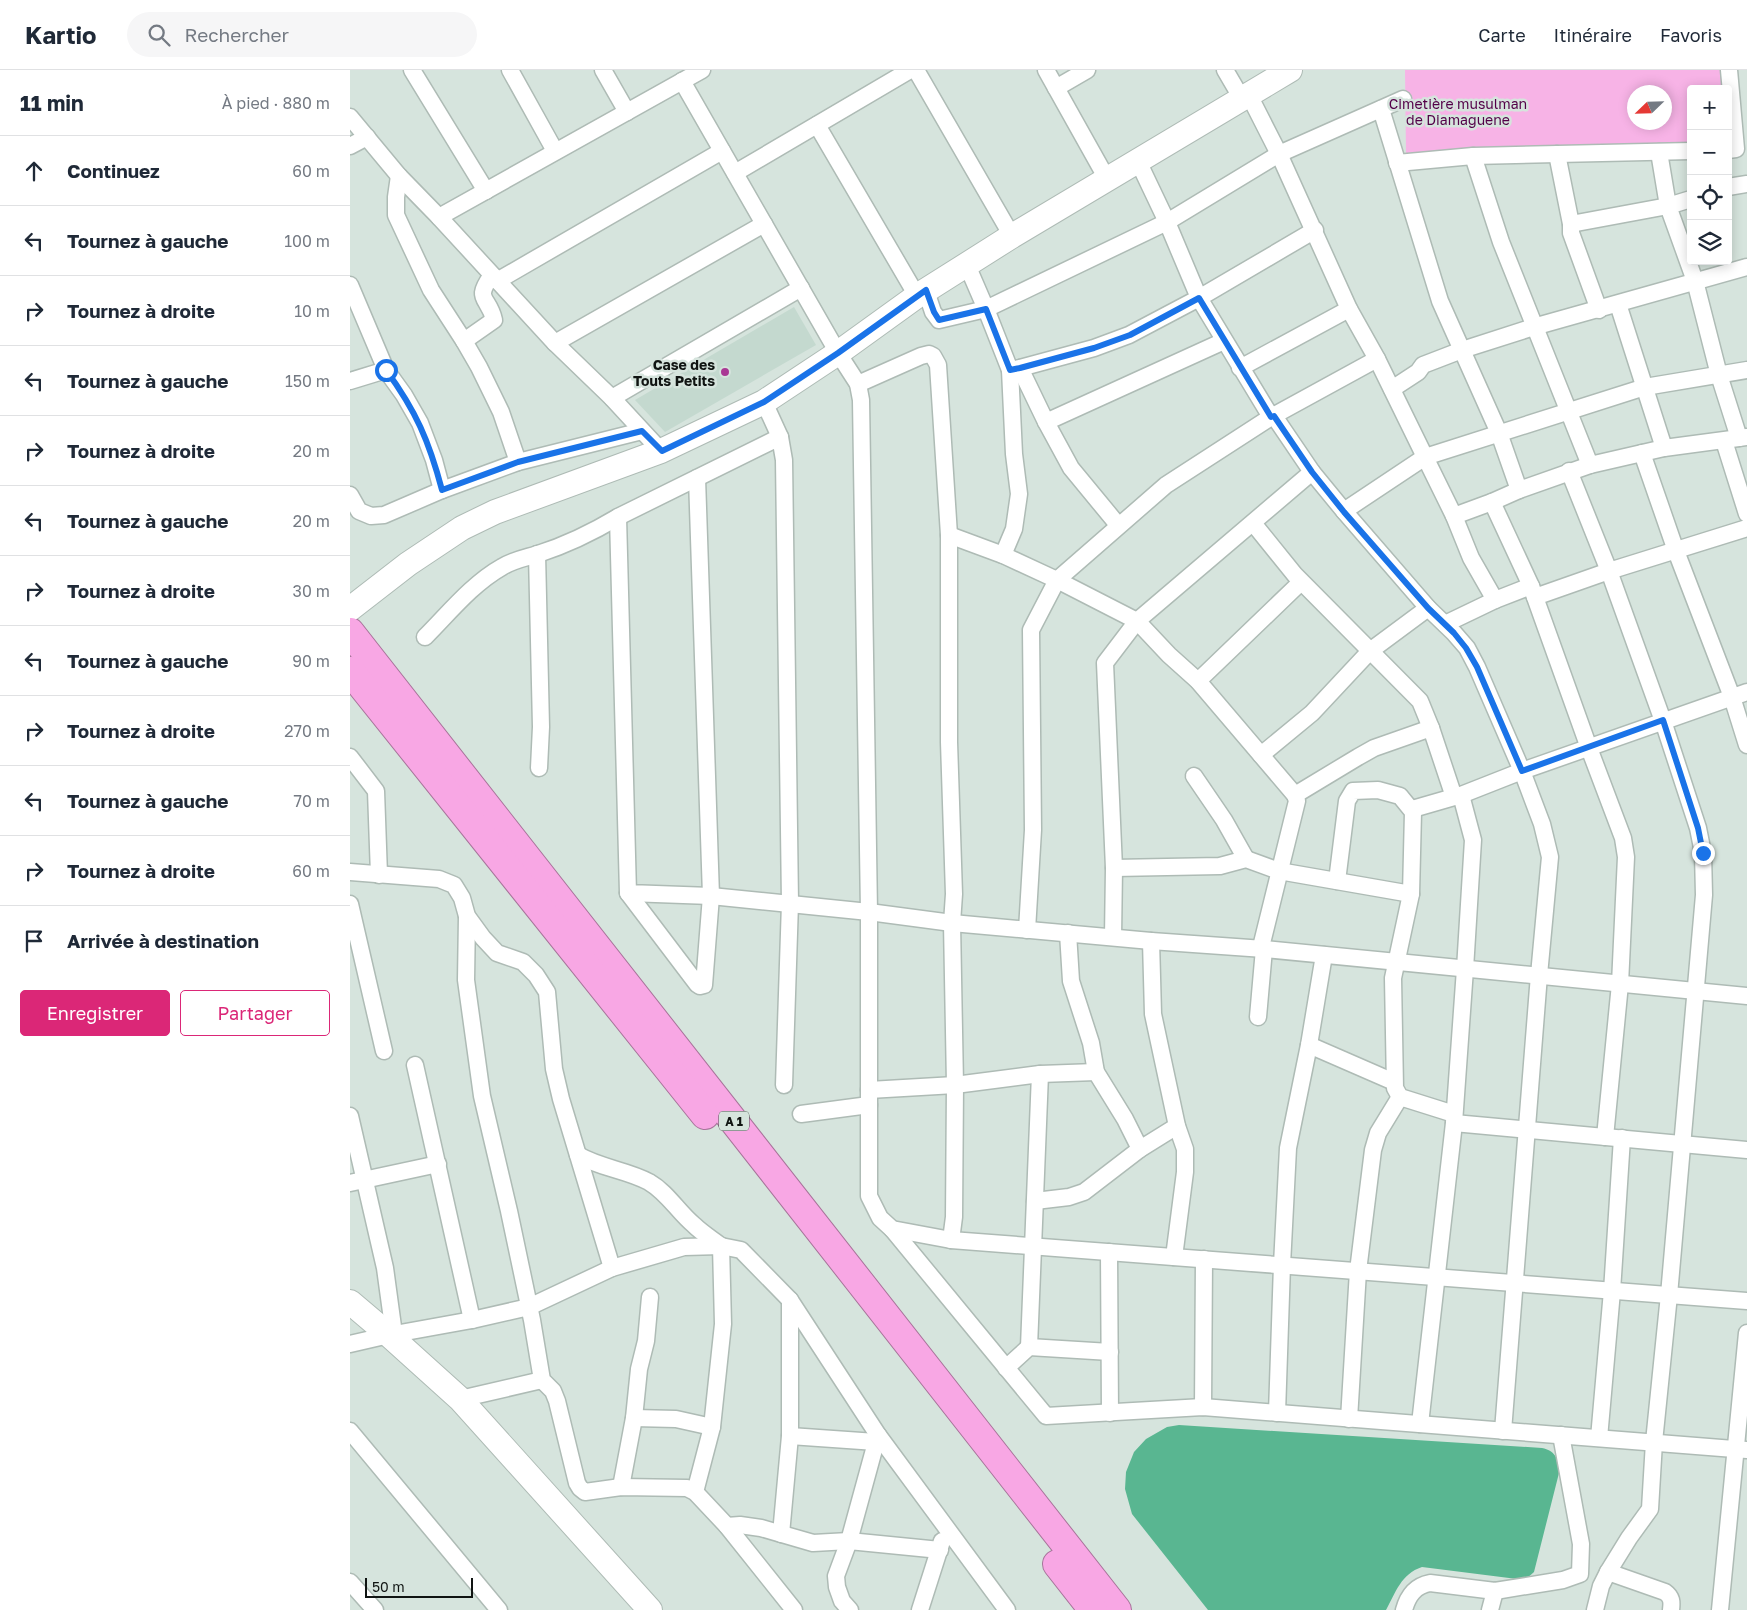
<!DOCTYPE html>
<html lang="fr">
<head>
<meta charset="utf-8">
<style>
	:root { --surface:#fff; --page:#f6f6f7; --text:#1f2937; --muted:#747a83; --line:#e0e1e3; --accent:#db2777 }
	body { margin:0; font-family:"Golos Text",sans-serif; background:var(--page); color:var(--text) }
	.controls { position:absolute; right:15px; top:15px; display:grid; overflow:hidden; border-radius:5px; box-shadow:0 2px 12px #0003 }
	.controls button { width:45px; height:45px; display:grid; place-items:center; padding:0; border:0; border-bottom:1px solid var(--line); background:var(--surface); color:var(--text); font:25px sans-serif }
	.compass { position:absolute; left:1277px; top:15px; width:45px; height:45px; border-radius:50%; background:var(--surface); box-shadow:0 2px 12px #0003; rotate:247deg }
	.scale { position:absolute; left:15px; bottom:12px; width:108px; box-sizing:border-box; padding-left:5px; border:2px solid #101412; border-top:0; font-size:14px; line-height:18px; white-space:nowrap; color:#101412; -webkit-text-stroke:4px #d6e4dd; paint-order:stroke }
	.stop { position:absolute; width:15px; height:15px; margin:-11px; border:4px solid #1a73e8; border-radius:50%; background:#fff }
	.stop.end { background:#1a73e8; border-color:#fff; box-shadow:0 1px 5px #0008 }
	.list { margin:0; padding:0; list-style:none }
	h2 { display:flex; justify-content:space-between; align-items:center; height:65px; margin:0; padding:0 20px; font-size:21px }
	h2 small { font-size:16px; font-weight:400; color:var(--muted) }
	.list li { display:grid; grid-template-columns:32px 1fr auto; gap:15px; align-items:center; box-sizing:border-box; height:70px; padding:0 20px; border-top:1px solid var(--line) }
	.list b { display:block; font-size:19px; white-space:nowrap }
	.list em { font-size:16px; font-style:normal; color:var(--muted) }
	.actions { display:flex; gap:10px; padding:15px 20px }
	.actions a { flex:1; padding:11px 0; border:1px solid var(--accent); border-radius:5px; text-align:center; font-size:18px; color:var(--accent) }
	.actions .main { background:var(--accent); color:#fff }
	.icon { flex:none; width:28px; height:28px; fill:none; stroke:currentColor; stroke-width:2; stroke-linecap:round; stroke-linejoin:round }
	.map { position:relative; flex:none; width:1397px; height:1540px; overflow:hidden }
	header { display:flex; align-items:center; gap:30px; box-sizing:border-box; height:70px; padding:0 25px; background:var(--surface); border-bottom:1px solid var(--line) }
	header strong { font-size:24px }
	nav { display:flex; gap:28px; margin-inline-start:auto; font-size:18px }
	.search { width:350px; height:45px; background:var(--page); display:flex; align-items:center; gap:12px; box-sizing:border-box; padding:0 18px; border-radius:28px; color:var(--muted); font-size:19px }
	main { display:flex }
	aside { flex:1; background:var(--surface) }
	.map>svg:first-child { display:block }
</style>
</head>
<body>
<header>
<strong>Kartio</strong>
<div class="search"><svg class="icon" aria-label="search" viewBox="0 0 24 24"><circle cx="10" cy="10" r="6"/><path d="M15 15l6 6"/></svg>Rechercher</div>
<nav><a>Carte</a><a>Itinéraire</a><a>Favoris</a></nav>
</header>
<main>
<aside>
<h2>11 min<small>À pied · 880 m</small></h2>
<ul class="list">
<li><svg class="icon" aria-label="ahead" viewBox="0 0 24 24"><path d="M12 20V5M6 11l6-6 6 6"/></svg><div><b>Continuez</b></div><em>60 m</em></li>
<li><svg class="icon" aria-label="left" viewBox="0 0 24 24"><path d="M17 20v-9H6M10 6l-5 5 5 5"/></svg><div><b>Tournez à gauche</b></div><em>100 m</em></li>
<li><svg class="icon" aria-label="right" viewBox="0 0 24 24"><path d="M7 20v-9h11M14 6l5 5-5 5"/></svg><div><b>Tournez à droite</b></div><em>10 m</em></li>
<li><svg class="icon" aria-label="left" viewBox="0 0 24 24"><path d="M17 20v-9H6M10 6l-5 5 5 5"/></svg><div><b>Tournez à gauche</b></div><em>150 m</em></li>
<li><svg class="icon" aria-label="right" viewBox="0 0 24 24"><path d="M7 20v-9h11M14 6l5 5-5 5"/></svg><div><b>Tournez à droite</b></div><em>20 m</em></li>
<li><svg class="icon" aria-label="left" viewBox="0 0 24 24"><path d="M17 20v-9H6M10 6l-5 5 5 5"/></svg><div><b>Tournez à gauche</b></div><em>20 m</em></li>
<li><svg class="icon" aria-label="right" viewBox="0 0 24 24"><path d="M7 20v-9h11M14 6l5 5-5 5"/></svg><div><b>Tournez à droite</b></div><em>30 m</em></li>
<li><svg class="icon" aria-label="left" viewBox="0 0 24 24"><path d="M17 20v-9H6M10 6l-5 5 5 5"/></svg><div><b>Tournez à gauche</b></div><em>90 m</em></li>
<li><svg class="icon" aria-label="right" viewBox="0 0 24 24"><path d="M7 20v-9h11M14 6l5 5-5 5"/></svg><div><b>Tournez à droite</b></div><em>270 m</em></li>
<li><svg class="icon" aria-label="left" viewBox="0 0 24 24"><path d="M17 20v-9H6M10 6l-5 5 5 5"/></svg><div><b>Tournez à gauche</b></div><em>70 m</em></li>
<li><svg class="icon" aria-label="right" viewBox="0 0 24 24"><path d="M7 20v-9h11M14 6l5 5-5 5"/></svg><div><b>Tournez à droite</b></div><em>60 m</em></li>
<li><svg class="icon" aria-label="arrive" viewBox="0 0 24 24"><path d="M6 21V4h12l-3 4 3 4H6"/></svg><div><b>Arrivée à destination</b></div></li>
</ul>
<div class="actions"><a class="main">Enregistrer</a><a>Partager</a></div>
</aside>
<div class="map">
<svg width="1397" height="1540" viewBox="0 0 1397 1540">
	<rect width="100%" height="100%" fill="#d6e4dd"/>
	<polygon fill="#c4d9cf" points="444,237 466,275 315,362 285,330"/>
	<path fill="#f7b3e6" fill-rule="evenodd" d="M 1055,0 L 1370,0 L 1373,19 L 1341,19 L 1341,76 L 1056,83 ZM 1284,22 L 1314,22 L 1314,52 L 1284,52 Z"/>
	<path fill="#59b691" d="M 829,1355 L 1192,1378 C 1205,1381 1207,1387 1210,1399 L 1184,1502 L 1175,1510 L 1072,1497 C 1051,1504 1046,1522 1036,1540 L 858,1540 L 782,1444 L 775,1419 L 776,1402 L 784,1382 L 796,1369 L 817,1357 Z"/>
	<g fill="none" stroke-linecap="round" stroke-linejoin="round">
		<g stroke="#aebbb5" stroke-width="19">
			<g id="street">
				<polyline points="62,0 136,121"/>
				<polyline points="160,0 205,81"/>
				<polyline points="253,0 277,42"/>
				<polyline points="566,0 662,166"/>
				<polyline points="696,0 757,109"/>
				<polyline points="875,0 892,29"/>
				<polyline points="332,11 488,283 508,314 511,330 519,842 519,1126 530,1148 542,1159 601,1170 1397,1231"/>
				<polyline points="706,18 737,0"/>
				<polyline points="899,25 929,84 999,239 1027,289 1075,387 1104,446 1121,488 1145,530"/>
				<polyline points="1031,39 1090,231 1149,363 1169,420"/>
				<polyline points="0,47 49,106 89,147 205,273 262,328 311,381"/>
				<polyline points="467,55 567,226"/>
				<polyline points="0,76 17,67"/>
				<polyline points="1378,80 1386,79 1379,0"/>
				<polyline points="1309,82 1318,136 1345,211 1369,305 1389,368"/>
				<polyline points="1207,84 1221,154 1221,163 1249,240"/>
				<polyline points="1123,86 1151,172 1240,395"/>
				<polyline points="788,91 817,152 849,228 921,347"/>
				<polyline points="1047,93 1123,86 1341,81"/>
				<polyline points="385,103 560,0"/>
				<polyline points="49,106 46,127 46,145 81,220 114,271 129,297 151,342 168,392"/>
				<polyline points="1378,117 1397,114"/>
				<polyline points="89,147 352,0"/>
				<polyline points="1221,154 1318,136 1341,129"/>
				<polyline points="617,195 636,239 660,300 670,298 744,278 779,265 849,228 965,160"/>
				<polyline points="147,211 372,81"/>
				<polyline points="0,215 36,300 54,325 70,353 84,390 92,420"/>
				<polyline points="576,221 583,242 589,250 636,239 817,152 929,84 1053,29"/>
				<polyline points="1268,234 1314,378"/>
				<path d="M 114,271 L 144,250 C 139,226 123,231 142,205"/>
				<polyline points="205,273 414,154"/>
				<polyline points="670,298 696,352 721,398 768,455"/>
				<polyline points="890,298 999,239"/>
				<polyline points="0,311 36,300"/>
				<polyline points="508,314 571,286 579,284 583,286 588,295 599,465 599,672 604,824 602,853 605,1015 604,1147 601,1170"/>
				<polyline points="1042,319 1068,302 1073,295 1112,280 1187,256 1397,197"/>
				<polyline points="262,328 451,218"/>
				<polyline points="414,332 430,367 434,390 440,833 434,1015"/>
				<polyline points="924,346 962,402 994,441 1078,538 1104,563 1117,578 1127,597 1172,701 1192,754 1200,787 1189,905 1153,1361"/>
				<polyline points="696,352 874,271"/>
				<polyline points="1374,371 1397,444"/>
				<polyline points="1292,383 1326,481 1382,627 1397,675"/>
				<polyline points="1219,401 1259,501 1313,651 1348,758 1353,783 1354,825 1319,1225 1304,1372 1300,1439 1279,1468 1258,1502 1251,1516 1245,1540"/>
				<polyline points="0,425 9,441 21,446 34,445 92,420 168,392 292,361"/>
				<polyline points="1142,432 1181,516 1239,678 1273,768 1276,787 1270,914 1255,1067"/>
				<polyline points="994,441 1075,387 1295,317 1397,300"/>
				<polyline points="1104,446 1142,432 1169,420 1240,395 1314,378 1397,367"/>
				<polyline points="268,447 278,823 361,826 519,842 602,853 801,871 914,879 1397,926"/>
				<polyline points="903,453 945,505 1070,631 1081,658 1104,727"/>
				<polyline points="599,465 653,485 707,510 787,551 819,585 848,611 945,725 947,731 912,873 914,879 908,947"/>
				<polyline points="187,484 191,657 189,698"/>
				<polyline points="653,485 664,459 669,424 664,384 660,300"/>
				<polyline points="1185,527 1259,501 1397,458"/>
				<polyline points="1095,554 1145,530 1181,516"/>
				<path d="M 75,567 C 99,543 122,514 152,497 C 163,490 175,488 188,484 C 216,475 243,462 268,447 L 430,367"/>
				<polyline points="848,611 951,512"/>
				<polyline points="911,685 962,643 1020,581 1078,538"/>
				<polyline points="0,687 26,721 29,805"/>
				<polyline points="844,706 874,750 896,789"/>
				<polyline points="945,725 1008,687 1024,678 1081,658"/>
				<polyline points="1063,742 1066,738 1111,725 1172,701 1397,622"/>
				<polyline points="764,798 870,796 896,789 929,801 1061,824"/>
				<polyline points="0,802 89,809 104,815 112,828 117,846 133,868 147,883 173,892 186,905 197,922 204,999 211,1029 262,1198"/>
				<polyline points="987,811 997,731 1003,721 1028,720 1050,726 1063,742 1061,824 1043,908 1045,1018 1050,1027 1104,1044"/>
				<polyline points="278,823 347,914 350,916 354,915 361,826 347,408"/>
				<polyline points="0,834 34,981"/>
				<polyline points="117,846 116,910 132,1026 159,1141 182,1250 192,1310 203,1321 207,1331 227,1413 230,1418 235,1422 271,1417 337,1418 345,1422 377,1456 444,1540"/>
				<polyline points="677,860 683,760 681,560 707,510 816,415 921,347 1027,289"/>
				<polyline points="718,863 721,911 741,973 746,1002 775,1049 790,1079"/>
				<polyline points="763,867 764,798 755,593 787,551 962,402"/>
				<polyline points="801,871 803,944 827,1056 835,1079 835,1102 824,1187"/>
				<polyline points="959,975 1044,1012"/>
				<polyline points="65,995 122,1250"/>
				<polyline points="519,1020 605,1015 690,1004 746,1002"/>
				<polyline points="451,1044 519,1035"/>
				<polyline points="0,1046 35,1198 44,1264"/>
				<polyline points="1104,1053 1397,1080"/>
				<path d="M 228,1085 C 250,1098 277,1100 299,1112 C 318,1123 328,1142 344,1155 C 352,1163 362,1169 371,1176"/>
				<polyline points="0,1113 88,1094"/>
				<polyline points="685,1131 719,1127 734,1122 790,1079 827,1056"/>
				<polyline points="542,1159 696,1346 853,1337 1397,1380"/>
				<polyline points="759,1182 760,1343"/>
				<polyline points="0,1274 39,1265 122,1250 179,1237 262,1198 334,1177 371,1176 391,1180 440,1230 528,1365 657,1540"/>
				<polyline points="679,1277 690,1004"/>
				<polyline points="656,1298 679,1277 760,1282"/>
				<polyline points="110,1329 192,1310"/>
				<polyline points="853,1337 854,1189"/>
				<polyline points="927,1343 932,1195 938,1078 959,975 974,885"/>
				<polyline points="284,1348 326,1349 362,1357"/>
				<polyline points="999,1349 1008,1201 1023,1080 1028,1063 1050,1027"/>
				<polyline points="1070,1354 1104,1053 1115,899 1123,770 1111,725"/>
				<polyline points="0,1361 149,1540"/>
				<polyline points="440,1366 526,1372"/>
				<polyline points="1249,1368 1262,1221 1272,1068"/>
				<polyline points="271,1417 284,1348 289,1299 296,1271 300,1227"/>
				<polyline points="345,1422 362,1357 373,1254 371,1176"/>
				<polyline points="377,1456 390,1455 411,1458 463,1473 499,1471 590,1480"/>
				<polyline points="431,1464 440,1366 440,1230"/>
				<path d="M 1258,1502 L 1315,1522 C 1322,1527 1322,1532 1321,1540"/>
				<polyline points="0,1512 25,1540"/>
				<polyline points="500,1540 492,1531 487,1517 486,1506 499,1471 528,1365"/>
				<polyline points="570,1540 592,1471"/>
				<path d="M 1054,1540 C 1058,1525 1065,1516 1080,1513 L 1145,1521 L 1213,1510 L 1230,1504 L 1231,1474 L 1211,1365"/>
				<polyline points="1140,1540 1145,1521"/>
				<polyline points="1370,1540 1397,1263"/>
			</g>
		</g>
		<g stroke="#aebbb5" stroke-width="26">
			<g id="secondary">
				<polyline points="0,539 58,494 112,458 145,442 311,381 414,332 488,283 567,226 662,166 940,0"/>
				<polyline points="0,1232 39,1265 110,1329 300,1540"/>
			</g>
		</g>
		<g stroke="#a7749a" stroke-width="30">
			<g id="highway">
				<polyline points="0,562 767,1540"/>
				<polyline points="0,601 355,1045"/>
				<polyline points="707,1494 743,1540"/>
			</g>
		</g>
		<use href="#street" stroke="#fff" stroke-width="16"/>
		<use href="#secondary" stroke="#fff" stroke-width="24"/>
		<use href="#highway" stroke="#f8a7e4" stroke-width="28"/>
	</g>
	<g fill="none" stroke-linecap="round" stroke-linejoin="round">
		<path stroke="#1a73e8" stroke-width="6" d="M 36,300 C 66,341 79,371 92,420 L 168,392 L 292,361 L 312,381 L 414,332 L 488,283 L 576,220 L 584,242 L 589,250 L 636,239 L 660,300 L 670,298 L 744,278 L 780,265 L 849,228 L 921,347 L 924,346 L 962,402 L 994,442 L 1078,538 L 1104,563 L 1116,578 L 1127,597 L 1172,701 L 1313,650 L 1348,758 L 1353,783"/>
	</g>
	<circle fill="#a93894" stroke="#d6e4dd" stroke-width="2" cx="375" cy="302" r="5"/>
	<g text-anchor="middle" dominant-baseline="central" stroke-width="5" stroke-linejoin="round" paint-order="stroke">
		<rect fill="#d6e4dd" stroke="#4b524f" stroke-width="1" x="369" y="1041.5" width="30" height="19" rx="4"/>
		<g font-size="12" font-weight="bold" fill="#101412">
			<text x="384" y="1051">A 1</text>
		</g>
		<g font-size="14" fill="#530048" stroke="#d6e4dd">
			<text x="1108" y="33">Cimetière musulman<tspan x="1108" dy="16">de Diamaguene</tspan></text>
		</g>
		<g font-size="14" font-weight="bold" fill="#101412" stroke="#d6e4dd" text-anchor="end">
			<text x="365" y="294">Case des<tspan x="365" dy="16">Touts Petits</tspan></text>
		</g>
	</g>
</svg>
<div class="controls">
<button>+</button>
<button>−</button>
<button><svg class="icon" aria-label="locate" viewBox="0 0 24 24"><circle cx="12" cy="12" r="6"/><path d="M12 2v4M12 18v4M2 12h4M18 12h4"/></svg></button>
<button><svg class="icon" aria-label="layers" viewBox="0 0 24 24"><path d="M12 4l9 5-9 5-9-5zM3 14l9 5 9-5"/></svg></button>
</div>
<svg class="compass" viewBox="-18 -18 36 36"><path d="M0-13l5 13h-10z" fill="#e53935"/><path d="M0 13l5-13h-10z" fill="#747a83"/></svg>
<div class="scale">50 m</div>
<div class="stop" style="left:36px;top:300px"></div>
<div class="stop end" style="left:1353px;top:783px"></div>
</div>
</main>
</body>
</html>
